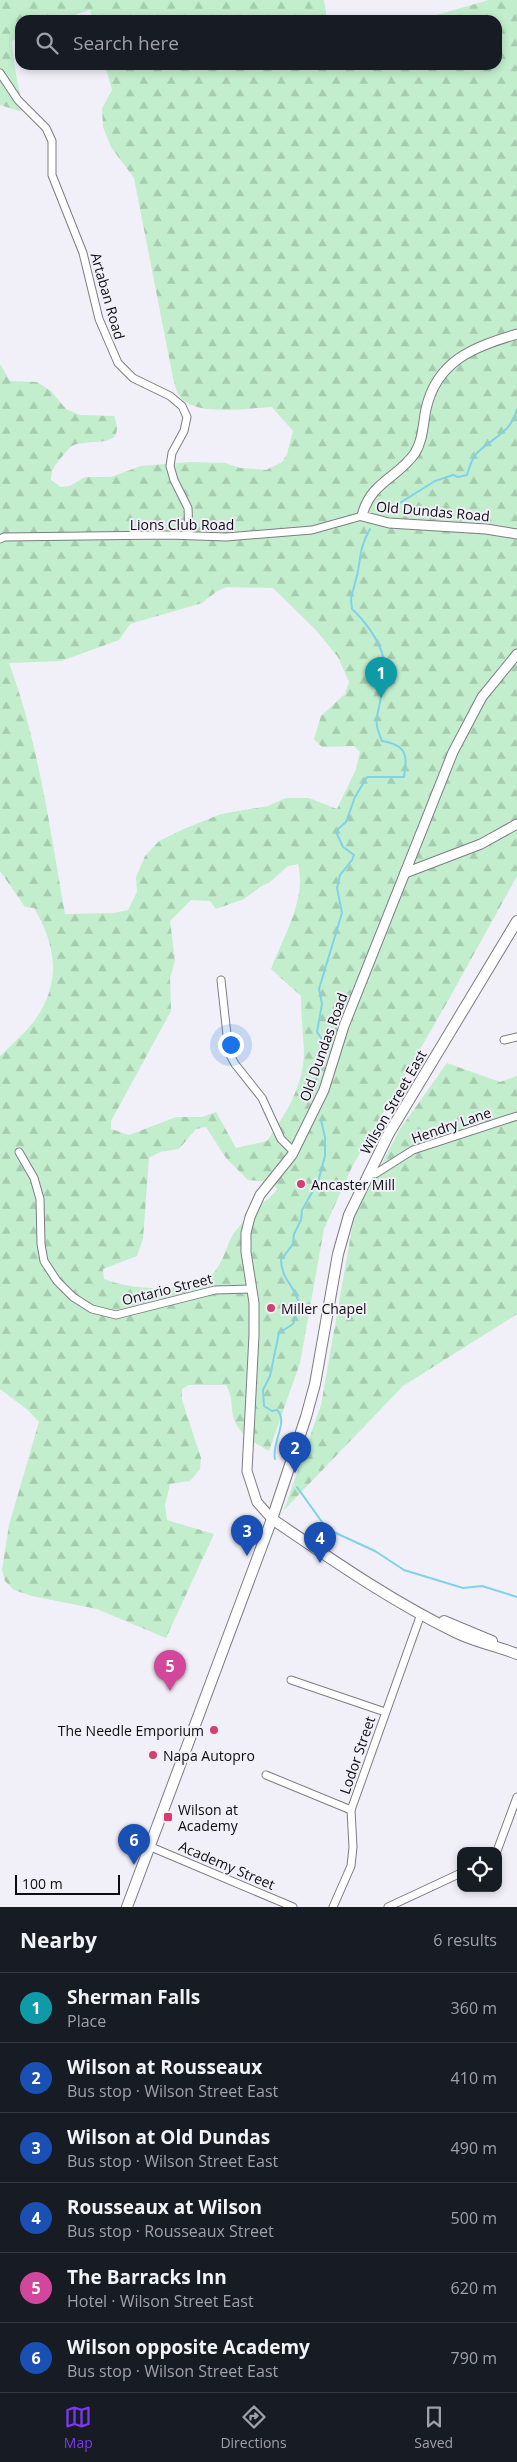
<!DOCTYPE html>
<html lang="en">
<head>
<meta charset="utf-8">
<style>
	:root { --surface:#171b24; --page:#242831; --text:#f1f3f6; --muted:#9ea1a6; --line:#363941; --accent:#7c3aed }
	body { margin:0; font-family:"Open Sans",sans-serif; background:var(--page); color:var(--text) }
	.controls { position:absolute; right:15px; bottom:15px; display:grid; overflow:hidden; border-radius:10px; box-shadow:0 2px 8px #0003 }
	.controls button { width:45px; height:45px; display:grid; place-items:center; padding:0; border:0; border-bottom:1px solid var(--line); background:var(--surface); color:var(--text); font:25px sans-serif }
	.scale { position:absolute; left:15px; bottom:12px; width:105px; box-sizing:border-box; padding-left:5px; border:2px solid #0d0d0f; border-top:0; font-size:14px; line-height:18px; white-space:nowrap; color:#0d0d0f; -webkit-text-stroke:4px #f1eff7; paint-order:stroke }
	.you { position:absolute; left:230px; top:1044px; width:18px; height:18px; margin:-12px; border:4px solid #fff; border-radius:50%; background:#1a73e8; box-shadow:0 0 0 8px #1a73e833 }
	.badge { display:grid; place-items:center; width:32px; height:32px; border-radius:50%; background:var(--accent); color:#fff; font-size:16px; font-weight:700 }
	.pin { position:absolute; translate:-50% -41px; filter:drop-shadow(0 1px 2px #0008) }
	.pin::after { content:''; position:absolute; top:26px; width:18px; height:15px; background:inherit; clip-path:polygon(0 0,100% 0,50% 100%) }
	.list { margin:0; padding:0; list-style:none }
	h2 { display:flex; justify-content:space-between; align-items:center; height:65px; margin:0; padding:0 20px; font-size:21px }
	h2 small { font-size:16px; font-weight:400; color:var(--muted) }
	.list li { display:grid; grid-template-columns:32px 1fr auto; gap:15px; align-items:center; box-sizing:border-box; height:70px; padding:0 20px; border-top:1px solid var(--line) }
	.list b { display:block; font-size:19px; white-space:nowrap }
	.list p { margin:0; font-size:16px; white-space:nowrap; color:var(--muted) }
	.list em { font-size:16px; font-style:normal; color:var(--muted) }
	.icon { flex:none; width:28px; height:28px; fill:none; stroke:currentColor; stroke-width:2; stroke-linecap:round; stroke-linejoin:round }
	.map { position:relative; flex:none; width:517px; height:1907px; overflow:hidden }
	.search { position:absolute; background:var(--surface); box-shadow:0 2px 8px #0003; left:15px; right:15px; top:15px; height:55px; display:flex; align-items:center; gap:12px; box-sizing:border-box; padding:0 18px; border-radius:15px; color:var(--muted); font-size:19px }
	.sheet { height:485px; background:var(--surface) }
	nav { display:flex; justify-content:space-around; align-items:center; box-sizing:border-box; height:70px; border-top:1px solid var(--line); background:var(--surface); font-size:14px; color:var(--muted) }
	nav a { display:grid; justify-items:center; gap:2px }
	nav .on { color:var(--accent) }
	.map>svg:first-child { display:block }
</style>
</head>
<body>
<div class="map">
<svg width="517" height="1907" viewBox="0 0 517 1907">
	<defs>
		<pattern id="forest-firs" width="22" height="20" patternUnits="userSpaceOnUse" patternTransform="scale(1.25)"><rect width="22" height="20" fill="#c2eecd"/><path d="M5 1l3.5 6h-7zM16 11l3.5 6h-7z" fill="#a6cbaf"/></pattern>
	</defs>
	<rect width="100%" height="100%" fill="#f1eff7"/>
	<g fill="url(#forest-firs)" fill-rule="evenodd">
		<path d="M 0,0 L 324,0 L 327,20 L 93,20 L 90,10 L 58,20 L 20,20 L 20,37 L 12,41 C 13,65 19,86 22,110 L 19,111 L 0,105 Z"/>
		<path d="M 489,0 L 517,0 L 517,876 L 445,1006 L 352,1167 L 324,1229 L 300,1363 L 269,1451 C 256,1444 239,1435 234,1419 C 230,1405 234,1400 226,1385 L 189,1385 L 182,1389 L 182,1400 L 201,1458 L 200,1469 L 190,1481 L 170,1484 L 165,1505 L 167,1520 L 214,1534 L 166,1638 L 97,1609 L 32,1596 L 14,1590 L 5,1581 L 2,1570 L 9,1525 L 39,1422 L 29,1411 L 0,1389 L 0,1056 C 12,1044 28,1031 37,1017 C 62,980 55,943 34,908 L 25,907 L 0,871 L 0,364 L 10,381 L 37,382 L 51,391 L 66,409 L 80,415 L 114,416 C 127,450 93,438 74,445 C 68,448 64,455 60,459 C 54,467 51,470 51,480 L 61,487 L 70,486 L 85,477 L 111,477 L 141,466 L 191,462 L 225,463 L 240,468 L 266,470 L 282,462 L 287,454 L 293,431 L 272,407 C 248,408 196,417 180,397 C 176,392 175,383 173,378 L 134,178 L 111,147 L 103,127 L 102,108 L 112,90 L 105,65 L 497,65 L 497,20 L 419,20 ZM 226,587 L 273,588 L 316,630 L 338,657 L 349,682 L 345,694 L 321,716 L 314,739 L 322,747 L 354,746 L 360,752 L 356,769 L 337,809 L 309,798 L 286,798 L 268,806 L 221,814 L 186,828 L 159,841 L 145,856 L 136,877 L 137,892 L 128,910 L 113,913 L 65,914 C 50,830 39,744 9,663 L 61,661 L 119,640 L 130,624 L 202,603 L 216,592 ZM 298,864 C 307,899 283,937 271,969 L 301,996 C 301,1015 303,1033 304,1051 C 304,1085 286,1114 267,1141 L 236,1148 L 216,1112 L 202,1117 L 176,1117 L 129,1135 L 111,1129 L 111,1121 L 171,1011 L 170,978 L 175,961 L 170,921 L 191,900 L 210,901 L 216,909 L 244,899 L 260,887 L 270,882 L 288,866 ZM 206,1127 L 226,1158 L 248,1180 L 272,1182 L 277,1189 C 272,1197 267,1199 260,1205 C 251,1213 241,1224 234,1233 C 226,1245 224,1261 215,1271 C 194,1295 130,1290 104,1279 L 103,1269 L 137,1256 L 143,1239 L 149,1158 L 160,1152 L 179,1149 L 196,1129 Z"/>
		<polygon points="447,1063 500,1082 517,1076 517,1314 403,1386 284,1510 321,1405 354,1217 400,1129"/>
	</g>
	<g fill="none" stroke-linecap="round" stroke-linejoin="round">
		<g stroke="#80d2e9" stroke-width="2">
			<path d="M 387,511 L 435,481 L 453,475 L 458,477 L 467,475 C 469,468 472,458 477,453 C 493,437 511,433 517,409"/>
			<path d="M 313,1092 C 315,1076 324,1064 328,1048 L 317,1032 L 322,1004 L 319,989 L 342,913 L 337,888 L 340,875 L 352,860 L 354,855 L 343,847 L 337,834 L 338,829 L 346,822 L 355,797 L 367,777 L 404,777 C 408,756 407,745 382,741 C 372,717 378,719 381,696 C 383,685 385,669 383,657 C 380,641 364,620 352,609 C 350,594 352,596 355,583 C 362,561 357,552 370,529"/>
			<path d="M 275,1459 C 271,1444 289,1421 277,1410 L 272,1411 L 264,1406 L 263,1390 L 270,1376 L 279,1333 L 293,1324 C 295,1318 300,1307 298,1300 C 293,1284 282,1280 281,1260 L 293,1244 L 294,1234 L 301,1220 L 302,1210 L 318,1182 L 325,1156 L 325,1137 L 321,1120"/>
			<polyline points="297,1487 327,1529 375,1551 404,1570 463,1588 482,1586 517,1597"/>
		</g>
		<g stroke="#7e7c83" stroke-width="9">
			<g id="minor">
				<polyline points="0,73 18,100 46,128 52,141 52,175 83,253 99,319 118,363 133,378 170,396 182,406 187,417 184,431 172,453 170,466 174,480 188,508 189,535"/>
				<polyline points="0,539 4,537 168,535 226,537 312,530 362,516"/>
				<polyline points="221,980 229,1053 235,1064 262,1098 281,1139 293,1151"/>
				<polyline points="504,1040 517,1037"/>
				<polyline points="19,1152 34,1178 40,1199 41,1244 44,1261 57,1281 73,1297 92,1309 116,1315 215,1290 252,1289"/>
				<polyline points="368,1173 375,1174 413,1150 517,1116"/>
				<polyline points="291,1680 385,1712"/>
				<polyline points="266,1775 351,1810"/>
				<polyline points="151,1847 293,1907"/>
				<polyline points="497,1851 517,1797"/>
				<polyline points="333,1907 351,1866 353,1847 351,1810 421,1614"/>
				<polyline points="388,1907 461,1873"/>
			</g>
		</g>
		<g stroke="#7e7c83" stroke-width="11">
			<g id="tertiary">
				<path d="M 517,334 C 474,347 437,360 426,409 C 423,424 423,440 415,453 C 398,478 370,482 362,516 L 389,523 L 486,529 L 517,534"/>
				<polyline points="405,873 481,844 517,824"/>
				<polyline points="272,1519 257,1502 247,1471 254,1335 254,1303 246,1252 246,1233 250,1217 260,1195 292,1155 324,1090 344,1026 453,752 482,697 517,654"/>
			</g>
		</g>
		<g stroke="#7e7c83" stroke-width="12">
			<g id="secondary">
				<path d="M 272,1519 C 331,1559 391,1601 455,1632 C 475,1642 497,1646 517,1654"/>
				<polyline points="444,1621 492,1641"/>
				<polyline points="127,1907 272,1519 306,1417 315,1384 338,1254 349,1215 388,1135 517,921"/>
			</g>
		</g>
		<use href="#minor" stroke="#fff" stroke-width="7"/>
		<use href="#tertiary" stroke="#fff" stroke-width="9"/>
		<use href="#secondary" stroke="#fff" stroke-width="10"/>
	</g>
	<g fill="#d0426d" stroke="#f1eff7" stroke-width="2">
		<circle cx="301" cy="1184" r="5"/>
		<circle cx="271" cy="1308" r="5"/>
		<circle cx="214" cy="1730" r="5"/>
		<circle cx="153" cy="1755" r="5"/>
		<rect x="163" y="1812" width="10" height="10" rx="2.5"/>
	</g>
	<g text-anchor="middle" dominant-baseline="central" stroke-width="4" stroke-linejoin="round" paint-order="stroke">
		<g font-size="14" fill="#0d0d0f" stroke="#f1eff7">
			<text transform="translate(108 296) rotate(74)">Artaban Road</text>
			<text transform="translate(433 511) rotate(5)">Old Dundas Road</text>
			<text x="182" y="524">Lions Club Road</text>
			<text transform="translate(323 1047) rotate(-70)">Old Dundas Road</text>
			<text transform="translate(393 1102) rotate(-60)">Wilson Street East</text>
			<text transform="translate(451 1125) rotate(-19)">Hendry Lane</text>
			<text transform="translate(167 1289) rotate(-14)">Ontario Street</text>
			<text transform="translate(357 1755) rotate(-71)">Lodor Street</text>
			<text transform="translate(227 1865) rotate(23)">Academy Street</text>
		</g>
		<g font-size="14" fill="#0d0d0f" stroke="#f1eff7" text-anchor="start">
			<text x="311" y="1184">Ancaster Mill</text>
			<text x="281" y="1308">Miller Chapel</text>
			<text x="204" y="1730" text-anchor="end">The Needle Emporium</text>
			<text x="163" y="1755">Napa Autopro</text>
			<text x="178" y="1809">Wilson at<tspan x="178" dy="16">Academy</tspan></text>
		</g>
	</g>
</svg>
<div class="controls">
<button><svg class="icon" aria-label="locate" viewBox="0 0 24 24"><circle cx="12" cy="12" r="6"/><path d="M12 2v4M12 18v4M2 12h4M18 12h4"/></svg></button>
</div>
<div class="scale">100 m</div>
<div class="you"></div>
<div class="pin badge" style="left:381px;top:698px;background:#0f9aa8">1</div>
<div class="pin badge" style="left:295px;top:1473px;background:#1a4fb4">2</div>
<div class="pin badge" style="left:247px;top:1556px;background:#1a4fb4">3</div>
<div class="pin badge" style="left:320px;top:1563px;background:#1a4fb4">4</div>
<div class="pin badge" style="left:170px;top:1691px;background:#d1479c">5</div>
<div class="pin badge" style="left:134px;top:1865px;background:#1a4fb4">6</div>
<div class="search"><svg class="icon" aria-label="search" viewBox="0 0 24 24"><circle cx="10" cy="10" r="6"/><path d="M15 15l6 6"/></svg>Search here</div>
</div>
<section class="sheet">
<h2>Nearby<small>6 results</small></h2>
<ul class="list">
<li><span class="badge" style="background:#0f9aa8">1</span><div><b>Sherman Falls</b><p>Place</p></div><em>360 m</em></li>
<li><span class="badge" style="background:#1a4fb4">2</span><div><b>Wilson at Rousseaux</b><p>Bus stop · Wilson Street East</p></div><em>410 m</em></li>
<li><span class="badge" style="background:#1a4fb4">3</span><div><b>Wilson at Old Dundas</b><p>Bus stop · Wilson Street East</p></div><em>490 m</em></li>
<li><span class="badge" style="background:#1a4fb4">4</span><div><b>Rousseaux at Wilson</b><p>Bus stop · Rousseaux Street</p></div><em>500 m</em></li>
<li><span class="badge" style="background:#d1479c">5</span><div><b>The Barracks Inn</b><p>Hotel · Wilson Street East</p></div><em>620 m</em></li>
<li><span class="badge" style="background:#1a4fb4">6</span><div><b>Wilson opposite Academy</b><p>Bus stop · Wilson Street East</p></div><em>790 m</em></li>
</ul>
</section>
<nav>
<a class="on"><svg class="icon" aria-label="map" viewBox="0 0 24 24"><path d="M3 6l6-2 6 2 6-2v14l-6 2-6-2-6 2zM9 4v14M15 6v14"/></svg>Map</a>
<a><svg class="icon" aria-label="directions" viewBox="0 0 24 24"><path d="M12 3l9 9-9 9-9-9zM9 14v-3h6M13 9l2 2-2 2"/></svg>Directions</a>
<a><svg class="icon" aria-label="saved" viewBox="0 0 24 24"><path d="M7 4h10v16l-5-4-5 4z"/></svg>Saved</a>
</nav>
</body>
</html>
